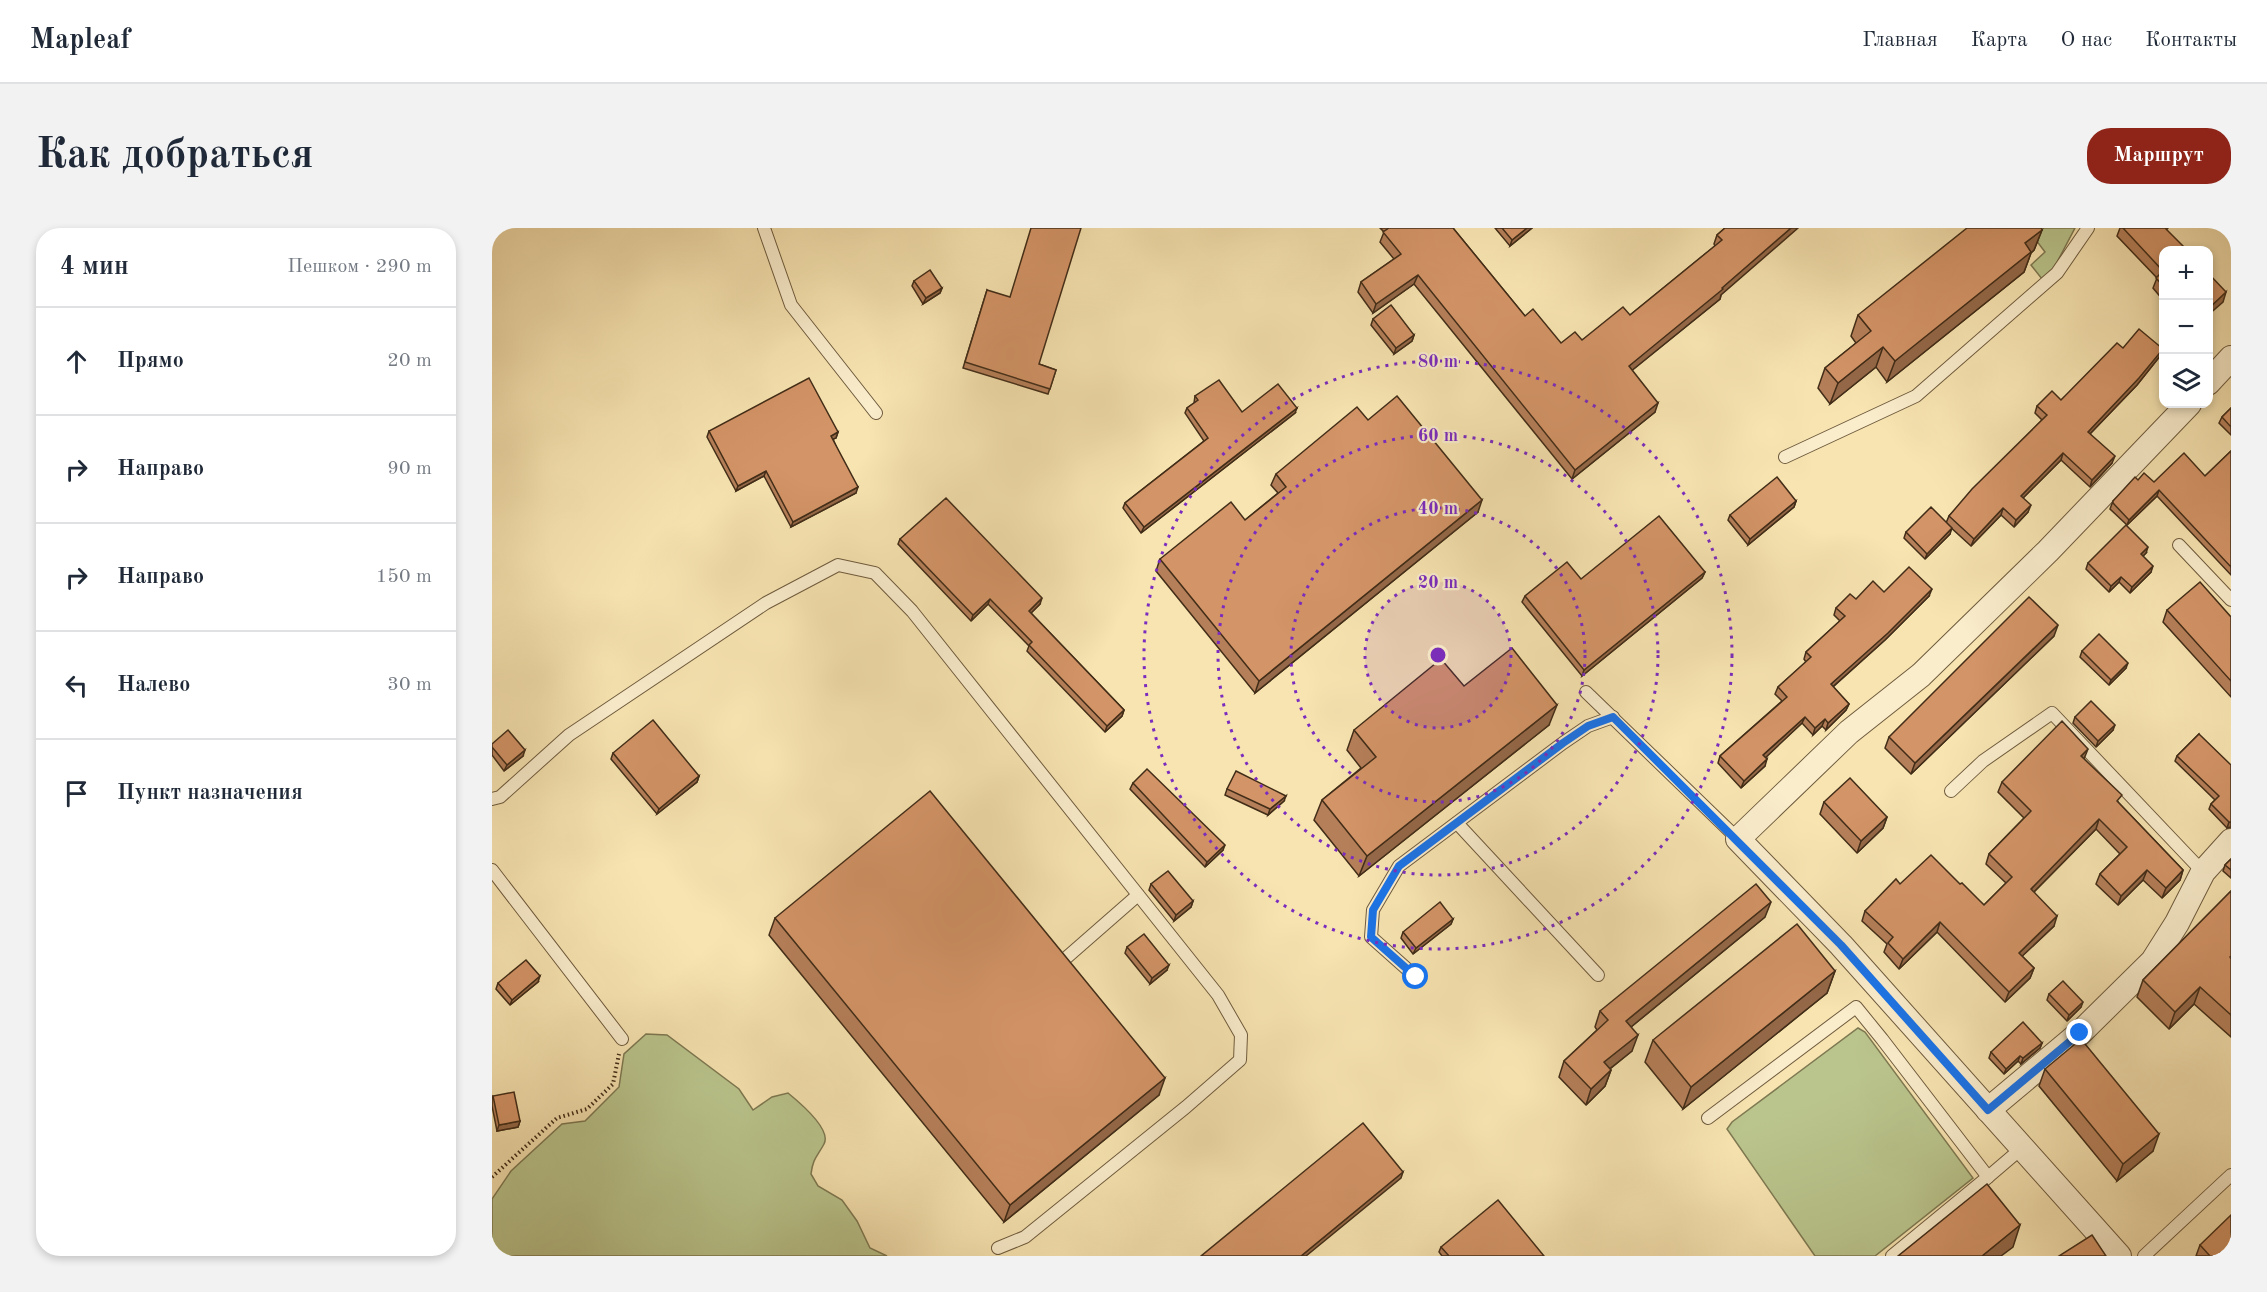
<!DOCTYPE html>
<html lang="ru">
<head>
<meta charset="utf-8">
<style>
	:root { --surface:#fff; --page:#f2f2f3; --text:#1f2937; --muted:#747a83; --line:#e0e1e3; --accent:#8f2418 }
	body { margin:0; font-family:"Old Standard TT",serif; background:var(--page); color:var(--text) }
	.controls { position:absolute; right:18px; top:18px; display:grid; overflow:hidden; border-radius:12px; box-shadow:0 3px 9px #0003 }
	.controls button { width:54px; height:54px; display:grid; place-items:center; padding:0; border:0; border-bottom:2px solid var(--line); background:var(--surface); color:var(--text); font:30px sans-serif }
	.stop { position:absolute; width:18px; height:18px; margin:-14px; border:4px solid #1a73e8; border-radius:50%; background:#fff }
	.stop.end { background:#1a73e8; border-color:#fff; box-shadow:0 2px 6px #0008 }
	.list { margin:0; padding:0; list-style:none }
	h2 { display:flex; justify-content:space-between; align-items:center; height:78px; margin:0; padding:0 24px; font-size:26px }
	h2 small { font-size:20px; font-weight:400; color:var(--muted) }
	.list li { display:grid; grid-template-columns:39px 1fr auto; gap:18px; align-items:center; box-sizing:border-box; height:108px; padding:0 24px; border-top:2px solid var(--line) }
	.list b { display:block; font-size:22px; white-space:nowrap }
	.list em { font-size:20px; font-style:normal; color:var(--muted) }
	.icon { flex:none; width:33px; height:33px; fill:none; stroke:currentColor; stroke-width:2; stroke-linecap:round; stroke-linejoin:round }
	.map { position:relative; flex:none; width:1739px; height:1028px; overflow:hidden; border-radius:24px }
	header { display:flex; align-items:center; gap:36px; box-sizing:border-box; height:84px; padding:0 30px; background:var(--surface); border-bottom:2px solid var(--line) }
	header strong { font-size:28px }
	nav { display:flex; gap:33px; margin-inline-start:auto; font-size:21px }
	.intro { display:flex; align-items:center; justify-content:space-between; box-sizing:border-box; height:144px; padding:0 36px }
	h1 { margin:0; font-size:42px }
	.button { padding:15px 27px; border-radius:24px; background:var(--accent); color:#fff; font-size:21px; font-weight:700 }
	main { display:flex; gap:36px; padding:0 36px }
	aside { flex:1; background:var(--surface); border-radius:24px; box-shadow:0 3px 9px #0003 }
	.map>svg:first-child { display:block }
</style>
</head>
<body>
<header>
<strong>Mapleaf</strong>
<nav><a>Главная</a><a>Карта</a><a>О нас</a><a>Контакты</a></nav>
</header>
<div class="intro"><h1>Как добраться</h1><a class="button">Маршрут</a></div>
<main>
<aside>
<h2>4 мин<small>Пешком · 290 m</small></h2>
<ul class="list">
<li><svg class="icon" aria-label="ahead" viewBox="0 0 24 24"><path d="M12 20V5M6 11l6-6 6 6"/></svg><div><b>Прямо</b></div><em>20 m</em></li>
<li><svg class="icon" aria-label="right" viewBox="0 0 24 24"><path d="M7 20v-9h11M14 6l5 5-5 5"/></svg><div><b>Направо</b></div><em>90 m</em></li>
<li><svg class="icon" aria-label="right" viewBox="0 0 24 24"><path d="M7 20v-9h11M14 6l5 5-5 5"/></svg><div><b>Направо</b></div><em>150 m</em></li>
<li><svg class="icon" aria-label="left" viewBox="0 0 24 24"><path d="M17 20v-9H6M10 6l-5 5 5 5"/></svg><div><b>Налево</b></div><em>30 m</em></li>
<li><svg class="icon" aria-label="arrive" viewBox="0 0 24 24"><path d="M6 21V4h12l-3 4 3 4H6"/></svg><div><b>Пункт назначения</b></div></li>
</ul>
</aside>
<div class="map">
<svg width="1739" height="1028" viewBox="0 0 1739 1028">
	<rect width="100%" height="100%" fill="#f7e4b1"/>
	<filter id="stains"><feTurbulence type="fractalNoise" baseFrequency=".00333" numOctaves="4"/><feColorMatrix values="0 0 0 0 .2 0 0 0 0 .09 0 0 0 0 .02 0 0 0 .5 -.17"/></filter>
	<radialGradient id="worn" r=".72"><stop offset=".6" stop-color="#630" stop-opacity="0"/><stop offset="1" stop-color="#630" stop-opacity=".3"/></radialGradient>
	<g fill="#bac58d" stroke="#7e7952" stroke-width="1.5">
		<polygon points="1535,0 1583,0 1562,40 1550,51 1539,37 1553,24"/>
		<polygon points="1366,800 1373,804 1481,950 1383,1028 1323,1028 1235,901 1240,894"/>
		<path d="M 154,806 L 175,807 L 247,861 L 261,882 L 280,869 L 296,865 C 307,874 340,901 332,916 C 325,929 321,930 319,946 L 326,958 L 350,972 L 365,993 L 378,1020 L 395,1028 L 0,1028 L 0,971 L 19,943 L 70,896 L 93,893 L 127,859 L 132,826 Z"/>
	</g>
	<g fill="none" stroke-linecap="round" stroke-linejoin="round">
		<g stroke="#6f5b3e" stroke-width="14">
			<g id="service">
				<polyline points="272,0 299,77 384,185"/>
				<polyline points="1293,229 1424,168 1565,45 1596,0"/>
				<polyline points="1687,317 1739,372"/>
				<polyline points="1094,464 1246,611"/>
				<polyline points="1459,563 1491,533 1560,485 1711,644"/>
				<polyline points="0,571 8,569 77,507 274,375 346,337 383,345 420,383 726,767 749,807 748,832 694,879 533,1009 506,1020"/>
				<polyline points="965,595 1106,747"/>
				<polyline points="0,642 130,811"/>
				<polyline points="574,730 646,667"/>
				<polyline points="924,749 879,709 881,682 907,638 1071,515 1096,498 1121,489"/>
				<polyline points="1216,890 1364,779 1390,811 1496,949 1530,920"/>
				<polyline points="1400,1028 1496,949"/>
				<polyline points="1652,1028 1739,947"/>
			</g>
		</g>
		<g stroke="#6f5b3e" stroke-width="26">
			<g id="minor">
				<polyline points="1716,155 1739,130"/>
				<polyline points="1496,882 1588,805 1661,733 1685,695 1711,644 1739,613"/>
				<polyline points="1627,1028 1349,717 1246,611 1357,504 1429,447 1556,323 1697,176"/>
			</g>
		</g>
		<polyline stroke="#422d18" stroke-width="4" stroke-dasharray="1.5 3" stroke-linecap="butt" points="0,949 65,890 95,881 121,856 127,826"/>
		<use href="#service" stroke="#faedcc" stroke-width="12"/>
		<use href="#minor" stroke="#faedcc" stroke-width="24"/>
	</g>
	<g fill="#b57f59" stroke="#422d18" stroke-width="1.5">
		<polygon points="888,0 961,0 1033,88 1069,115 1090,112 1138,87 1223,18 1222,16 1225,7 1233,0 1229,67 1228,71 1140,142 1163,184 1080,251 922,56 881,85 866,64 869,54 902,31 888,14 892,4"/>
		<polygon points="1003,0 1040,0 1018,18"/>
		<polygon points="1628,0 1676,0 1675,1 1671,22 1671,72 1661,60 1665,50 1625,8"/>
		<polygon points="1550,2 1542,22 1539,25 1532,44 1395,154 1384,139 1338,176 1326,160 1333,140 1364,115 1359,108 1366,87"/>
		<polygon points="422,53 450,60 448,65 431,76 420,58"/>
		<polygon points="495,62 547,136 564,142 556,166 471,140"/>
		<polygon points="881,91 922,107 920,113 902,126 879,97"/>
		<polygon points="1631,120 1671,121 1668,128 1645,157 1598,206 1620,235 1598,259 1569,232 1531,270 1536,284 1522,299 1509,287 1479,318 1457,298 1458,306 1433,331 1412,310 1414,304 1454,295 1457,288 1550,192 1543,185 1545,178 1569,172"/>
		<polygon points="703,168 750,184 803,185 649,305 631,280 633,275 712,213 693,185 695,180 702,175"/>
		<polygon points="1739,180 1739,207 1727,195 1730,189"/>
		<polygon points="876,192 986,284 763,465 664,343 668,331 753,292 786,265 779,257 784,246"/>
		<polygon points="217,203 346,204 344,210 341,211 364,265 299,299 272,248 244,263 215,209"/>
		<polygon points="1739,223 1739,347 1665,268 1635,297 1618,281 1621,273 1646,252 1662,254 1713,248"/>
		<polygon points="1304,273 1302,279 1256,317 1236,292 1238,287"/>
		<polygon points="408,311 548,376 539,385 632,482 630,488 613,504 535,423 537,418 496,376 479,393 406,316"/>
		<polygon points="1654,325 1651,328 1659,344 1638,365 1627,354 1617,364 1594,341 1596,335"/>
		<polygon points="1213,344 1210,350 1090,448 1030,374 1033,368 1089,351"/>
		<polygon points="1392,364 1437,368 1393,412 1341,459 1357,476 1354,482 1334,502 1330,498 1321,507 1310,495 1273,529 1273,538 1249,560 1226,535 1228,528 1290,473 1283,466 1286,459 1314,434 1312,431 1314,424 1348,393 1342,387 1344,380 1364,371"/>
		<polygon points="1675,382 1739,389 1739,469 1671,394"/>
		<polygon points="1562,408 1419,546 1393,520 1397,509"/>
		<polygon points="1590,423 1634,440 1617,457 1588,429"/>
		<polygon points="972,458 1057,497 867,648 822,592 830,572 869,540 855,522 862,502"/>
		<polygon points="1583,489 1621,502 1604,519 1581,495"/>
		<polygon points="1707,506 1739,599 1735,600 1717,581 1719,576 1723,572 1683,533 1685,528"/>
		<polygon points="0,516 31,528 12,543 0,527"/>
		<polygon points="121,525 207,548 205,554 165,586 119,531"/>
		<polygon points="1592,531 1627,575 1691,642 1688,652 1670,670 1651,652 1626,677 1604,656 1608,646 1628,626 1604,601 1542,664 1562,698 1530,728 1542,740 1538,750 1513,774 1445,704 1407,741 1392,724 1395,716 1370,693 1373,683 1408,656 1468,656 1492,677 1514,655 1494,636 1497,626 1532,590 1506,564 1510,554"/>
		<polygon points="641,555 731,622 713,639 638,561"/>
		<polygon points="735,561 792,573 776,587 733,567"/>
		<polygon points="1332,574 1395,589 1391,600 1365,625 1328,586"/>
		<polygon points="1739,631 1739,650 1731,643 1733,637"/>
		<polygon points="659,656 701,673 699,679 682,693 657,662"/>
		<polygon points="1739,663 1739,809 1702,776 1677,801 1645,769 1651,752"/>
		<polygon points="1273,689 1139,799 1140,823 1118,841 1119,842 1113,858 1094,877 1067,849 1072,833 1105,802 1103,799 1108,783"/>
		<polygon points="283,690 667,867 512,994 277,707"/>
		<polygon points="961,691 959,696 921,726 909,710 911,704"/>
		<polygon points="635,719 675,742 658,756 633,725"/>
		<polygon points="1343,743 1335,765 1191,881 1153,834 1161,812"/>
		<polygon points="46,754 18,777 4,761 6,755"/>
		<polygon points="1557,766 1589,779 1575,793 1555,772"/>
		<polygon points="1550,815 1548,820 1529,836 1526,833 1512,846 1497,830 1499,824"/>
		<polygon points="1553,841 1661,923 1625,953 1547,858"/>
		<polygon points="1,868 28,893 26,899 5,903 0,878 0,871"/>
		<polygon points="1708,1017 1739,1028 1704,1028"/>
		<polygon points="949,1019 1052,1028 950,1028 947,1024"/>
	</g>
	<g fill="#946848" stroke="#422d18" stroke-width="1.5">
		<polygon points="1035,0 1040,0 1018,18 1020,12"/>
		<polygon points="1299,0 1306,0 1229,67 1228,71 1133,148 1137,138"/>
		<polygon points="1550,2 1542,22 1539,25 1532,44 1395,154 1403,133 1533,15"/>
		<polygon points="926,47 922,56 881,85 884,76"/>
		<polygon points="450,60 448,65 431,76 434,70"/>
		<polygon points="1734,64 1731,74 1716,87 1716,81"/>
		<polygon points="922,107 920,113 902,126 904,120"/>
		<polygon points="1391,119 1384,139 1338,176 1346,155"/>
		<polygon points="1671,121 1668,128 1645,157 1593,211 1596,204"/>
		<polygon points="1166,175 1163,184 1080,251 1083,242"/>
		<polygon points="805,180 803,185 649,305 652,299"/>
		<polygon points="346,204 344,210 337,213 339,208"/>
		<polygon points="1571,225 1569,232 1526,275 1529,268"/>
		<polygon points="1623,228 1620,235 1598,259 1600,252"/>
		<polygon points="274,243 272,248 244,263 246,258"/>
		<polygon points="366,259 364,265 299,299 301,294"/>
		<polygon points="1667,262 1665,268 1635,297 1637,292"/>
		<polygon points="990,272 986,284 763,465 767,453"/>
		<polygon points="1304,273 1302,279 1256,317 1258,311"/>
		<polygon points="1539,277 1536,284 1522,299 1524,292"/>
		<polygon points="1511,280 1509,287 1479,318 1482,311"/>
		<polygon points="1460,300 1458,306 1433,331 1435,326"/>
		<polygon points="1656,319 1654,325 1647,332 1649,326"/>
		<polygon points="1661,338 1659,344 1638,365 1640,359"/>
		<polygon points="1213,344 1210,350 1090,448 1092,442"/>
		<polygon points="1629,349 1627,354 1617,364 1619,358"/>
		<polygon points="1440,361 1437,368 1393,412 1336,463 1339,456"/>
		<polygon points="550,370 548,376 535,389 537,383"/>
		<polygon points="498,371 496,376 479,393 481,387"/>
		<polygon points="1566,397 1562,408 1419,546 1423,535"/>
		<polygon points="1636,435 1634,440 1617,457 1619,452"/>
		<polygon points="1357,476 1354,482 1334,502 1336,495"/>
		<polygon points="1065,477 1057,497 867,648 875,628"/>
		<polygon points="632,482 630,488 613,504 615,498"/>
		<polygon points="1313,489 1310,495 1269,534 1271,527"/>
		<polygon points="1333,491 1330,498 1321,507 1323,500"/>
		<polygon points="1623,497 1621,502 1604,519 1606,513"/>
		<polygon points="1596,521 1592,531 1589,528"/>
		<polygon points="33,522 31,528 12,543 15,537"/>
		<polygon points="1275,531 1273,538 1249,560 1252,553"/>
		<polygon points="207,548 205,554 165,586 167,581"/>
		<polygon points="794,568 792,573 776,587 778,581"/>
		<polygon points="1395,589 1391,600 1365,625 1369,613"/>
		<polygon points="1607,591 1604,601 1535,671 1539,661"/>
		<polygon points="1737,594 1739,594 1739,599 1735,600"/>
		<polygon points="733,617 731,622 713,639 715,634"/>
		<polygon points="1655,642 1651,652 1626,677 1629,668"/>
		<polygon points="1691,642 1688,652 1670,670 1674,660"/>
		<polygon points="701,673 699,679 682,693 684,687"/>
		<polygon points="1279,674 1273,689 1128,808 1134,793"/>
		<polygon points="1565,688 1562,698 1524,734 1527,725"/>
		<polygon points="961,691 959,696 921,726 924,720"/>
		<polygon points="1448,694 1445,704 1407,741 1411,731"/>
		<polygon points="677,737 675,742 658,756 660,750"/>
		<polygon points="1542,740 1538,750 1513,774 1517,764"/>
		<polygon points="1343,743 1335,765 1191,881 1199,859"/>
		<polygon points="48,748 46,754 18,777 20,772"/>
		<polygon points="1708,759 1702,776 1677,801 1683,784"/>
		<polygon points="1591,774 1589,779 1575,793 1577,787"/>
		<polygon points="1146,807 1140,823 1106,850 1112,834"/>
		<polygon points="1550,815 1548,820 1529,836 1531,830"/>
		<polygon points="1528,828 1526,833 1512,846 1514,841"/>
		<polygon points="1119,842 1113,858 1094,877 1099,861"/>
		<polygon points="673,850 667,867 512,994 518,977"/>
		<polygon points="28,893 26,899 5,903 7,897"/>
		<polygon points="1667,906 1661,923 1625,953 1631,936"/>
		<polygon points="911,944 909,950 814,1028 809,1028"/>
		<polygon points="1528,997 1521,1019 1509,1028 1490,1028"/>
	</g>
	<g fill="#d39467" stroke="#422d18" stroke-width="1.5">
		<polygon points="539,0 589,0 547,136 564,142 558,161 473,134 495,62 518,69"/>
		<polygon points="897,0 961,0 1033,88 1041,81 1069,115 1083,104 1090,112 1131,79 1138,87 1230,12 1225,7 1233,0 1299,0 1230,60 1231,61 1137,138 1166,175 1083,242 926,47 884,76 869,54 909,26 891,4"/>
		<polygon points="1010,0 1035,0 1020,12"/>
		<polygon points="1475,0 1549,0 1550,2 1533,15 1539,24 1403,133 1391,119 1346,155 1333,140 1379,103 1366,87"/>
		<polygon points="1631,0 1673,0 1695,22 1671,22 1671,43"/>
		<polygon points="438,42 450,60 434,70 422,53"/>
		<polygon points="1671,43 1671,58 1664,50"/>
		<polygon points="1716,45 1734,64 1716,81"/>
		<polygon points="899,77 922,107 904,120 881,91"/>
		<polygon points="1647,101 1671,121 1647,150 1596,204 1623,228 1600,252 1571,225 1529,268 1539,277 1524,292 1511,280 1482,311 1457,288 1480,261 1555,187 1545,178 1560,163 1569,172 1625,115 1631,120"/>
		<polygon points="317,150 346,204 339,208 366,259 301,294 274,243 246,258 217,203"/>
		<polygon points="727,152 750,184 786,156 805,180 652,299 633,275 716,210 695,180 706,172 703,168"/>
		<polygon points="905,168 990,272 767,453 668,331 739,274 753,292 794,259 784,246 865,179 876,192"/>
		<polygon points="1739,180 1739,199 1730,189"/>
		<polygon points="1739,223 1739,339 1667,262 1637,292 1621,275 1621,273 1643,249 1646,252 1652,245 1662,254 1692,225 1713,248"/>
		<polygon points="1285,249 1304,273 1258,311 1238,287"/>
		<polygon points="454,270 550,370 537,383 632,482 615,498 537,417 540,414 498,371 481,387 408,311"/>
		<polygon points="1439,279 1460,300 1435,326 1414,304"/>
		<polygon points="1167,288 1213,344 1092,442 1033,368 1075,334 1089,351"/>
		<polygon points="1634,297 1656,319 1649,326 1661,338 1640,359 1629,349 1619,358 1596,335"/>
		<polygon points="1417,339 1440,361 1396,405 1339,456 1357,476 1336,495 1333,491 1323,500 1313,489 1271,527 1275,531 1252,553 1228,528 1295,469 1286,459 1319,429 1314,424 1353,388 1344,380 1358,366 1364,371 1381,353 1392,364"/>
		<polygon points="1708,354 1739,389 1739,453 1675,382"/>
		<polygon points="1537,369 1566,397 1423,535 1397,509"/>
		<polygon points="1607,406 1636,435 1619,452 1590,423"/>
		<polygon points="1020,420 1065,477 875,628 830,572 884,529 862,502 949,431 972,458"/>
		<polygon points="1599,473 1623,497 1606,513 1583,489"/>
		<polygon points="161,492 207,548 167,581 121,525"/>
		<polygon points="1570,493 1596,521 1589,528 1630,567 1625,573 1691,642 1674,660 1655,642 1629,668 1608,646 1635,619 1607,591 1539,661 1565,688 1527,725 1542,740 1517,764 1448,694 1411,731 1396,715 1401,709 1373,683 1404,651 1408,656 1439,627 1468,656 1470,655 1492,677 1520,649 1497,626 1539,583 1510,554"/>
		<polygon points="16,502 33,522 15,537 0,519 0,516"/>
		<polygon points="1707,506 1739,537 1739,594 1737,594 1719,576 1727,568 1685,528"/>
		<polygon points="655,541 733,617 715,634 641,555"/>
		<polygon points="744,543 794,568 778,581 735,561"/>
		<polygon points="1358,550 1395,589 1369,613 1332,574"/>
		<polygon points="438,563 673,850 518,977 283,690"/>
		<polygon points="1739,631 1739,642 1733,637"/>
		<polygon points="676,643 701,673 684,687 659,656"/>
		<polygon points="1264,656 1279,674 1134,793 1146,807 1112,834 1119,842 1099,861 1072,833 1116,792 1108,783"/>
		<polygon points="1739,663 1739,728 1738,729 1739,731 1739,787 1708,759 1683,784 1651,752"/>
		<polygon points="948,674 961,691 924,720 911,704"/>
		<polygon points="1305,696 1343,743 1199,859 1161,812"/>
		<polygon points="652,706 677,737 660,750 635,719"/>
		<polygon points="34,732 48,748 20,772 6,755"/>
		<polygon points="1571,753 1591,774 1577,787 1557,766"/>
		<polygon points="1531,794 1550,815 1531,830 1528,828 1514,841 1499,824"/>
		<polygon points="1589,811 1667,906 1631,936 1553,841"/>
		<polygon points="22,864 28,893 7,897 1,868"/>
		<polygon points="871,895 911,944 809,1028 709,1028"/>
		<polygon points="1495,956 1528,997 1490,1028 1406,1028"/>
		<polygon points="1006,972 1052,1028 957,1028 949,1019"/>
		<polygon points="1739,987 1739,1028 1718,1028 1708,1017"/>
		<polygon points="1600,1007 1614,1028 1567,1028"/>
	</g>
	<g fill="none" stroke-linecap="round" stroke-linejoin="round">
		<polyline stroke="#1a73e8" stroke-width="8" points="924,749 879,709 881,682 907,638 1071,515 1096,498 1121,489 1349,717 1496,882 1588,805"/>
	</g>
	<circle cx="946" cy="427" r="73" fill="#7b2cbf" fill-opacity=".12"/>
	<g fill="none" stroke="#7b2cbf" stroke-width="3" stroke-dasharray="3 6">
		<circle cx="946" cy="427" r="73"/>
		<circle cx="946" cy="427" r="147"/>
		<circle cx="946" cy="427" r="220"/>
		<circle cx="946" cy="427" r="294"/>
	</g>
	<circle cx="946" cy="427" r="9" fill="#7b2cbf" stroke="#faedcc" stroke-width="3"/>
	<g font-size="18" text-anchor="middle" font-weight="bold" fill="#7b2cbf" stroke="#faedcc" stroke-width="4.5" stroke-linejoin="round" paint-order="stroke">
		<text x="946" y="139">80 m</text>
		<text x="946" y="213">60 m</text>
		<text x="946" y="286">40 m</text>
		<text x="946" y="360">20 m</text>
	</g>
	<rect width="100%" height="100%" filter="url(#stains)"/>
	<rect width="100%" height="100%" fill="url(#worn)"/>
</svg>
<div class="controls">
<button>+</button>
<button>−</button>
<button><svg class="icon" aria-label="layers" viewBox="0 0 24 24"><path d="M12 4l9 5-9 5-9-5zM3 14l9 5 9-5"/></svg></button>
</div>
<div class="stop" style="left:924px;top:749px"></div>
<div class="stop end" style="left:1588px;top:805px"></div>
</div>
</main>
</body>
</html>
